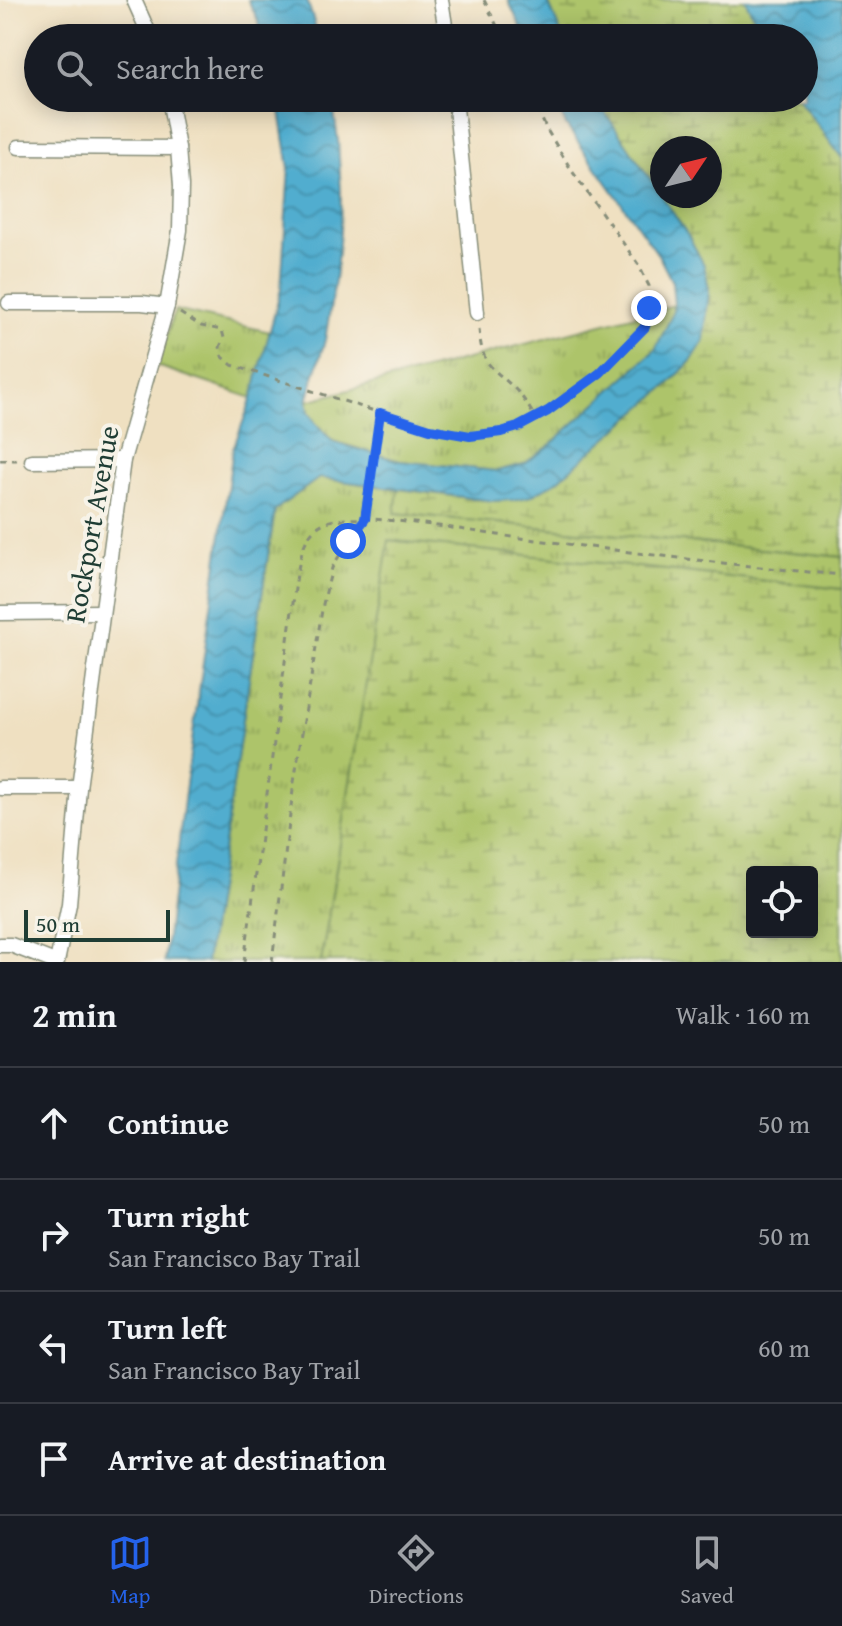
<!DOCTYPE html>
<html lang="en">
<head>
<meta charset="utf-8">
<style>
	:root { --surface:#171b24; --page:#20242c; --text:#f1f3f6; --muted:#9ea1a6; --line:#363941; --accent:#2563eb }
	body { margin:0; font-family:"Gentium Book Plus",serif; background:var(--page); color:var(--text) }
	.controls { position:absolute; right:24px; bottom:24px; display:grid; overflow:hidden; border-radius:8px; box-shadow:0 4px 20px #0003 }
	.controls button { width:72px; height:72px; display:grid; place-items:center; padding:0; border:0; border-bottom:2px solid var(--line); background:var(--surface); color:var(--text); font:40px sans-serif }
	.compass { position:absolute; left:650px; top:136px; width:72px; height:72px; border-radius:50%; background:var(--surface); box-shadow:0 4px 20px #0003; rotate:55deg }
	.scale { position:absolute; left:24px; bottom:20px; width:146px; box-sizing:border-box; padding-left:8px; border:4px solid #1f3d34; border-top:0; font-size:22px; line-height:28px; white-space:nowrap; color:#1f3d34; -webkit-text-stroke:6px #f7f3e8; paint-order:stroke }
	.stop { position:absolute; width:24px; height:24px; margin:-18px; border:6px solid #2563eb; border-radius:50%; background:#fff }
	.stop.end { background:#2563eb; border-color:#fff; box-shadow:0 2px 8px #0008 }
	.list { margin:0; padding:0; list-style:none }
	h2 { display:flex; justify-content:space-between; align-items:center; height:104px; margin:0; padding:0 32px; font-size:34px }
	h2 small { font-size:26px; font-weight:400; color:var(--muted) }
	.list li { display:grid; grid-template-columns:52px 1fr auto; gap:24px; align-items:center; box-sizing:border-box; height:112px; padding:0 32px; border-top:2px solid var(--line) }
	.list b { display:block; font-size:30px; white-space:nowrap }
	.list p { margin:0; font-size:26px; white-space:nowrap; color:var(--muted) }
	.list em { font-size:26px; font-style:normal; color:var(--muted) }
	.icon { flex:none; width:44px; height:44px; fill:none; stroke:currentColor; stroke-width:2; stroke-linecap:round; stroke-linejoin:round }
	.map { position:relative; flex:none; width:842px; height:962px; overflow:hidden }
	.search { position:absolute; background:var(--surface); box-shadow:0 4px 20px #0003; left:24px; right:24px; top:24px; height:88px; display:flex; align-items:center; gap:20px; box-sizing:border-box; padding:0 28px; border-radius:44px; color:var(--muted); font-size:30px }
	.sheet { height:552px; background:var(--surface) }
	nav { display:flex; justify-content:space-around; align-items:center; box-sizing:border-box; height:112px; border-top:2px solid var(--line); background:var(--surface); font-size:22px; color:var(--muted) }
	nav a { display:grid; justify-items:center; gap:4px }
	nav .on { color:var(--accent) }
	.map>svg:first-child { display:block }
</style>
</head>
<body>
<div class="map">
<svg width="842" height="962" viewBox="0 0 842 962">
	<defs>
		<pattern id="wetland-marsh" width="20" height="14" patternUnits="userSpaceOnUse" patternTransform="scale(2)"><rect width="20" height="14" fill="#adc46a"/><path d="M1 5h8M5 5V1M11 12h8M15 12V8" fill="none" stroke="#8ca058"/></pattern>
		<pattern id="park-tufts" width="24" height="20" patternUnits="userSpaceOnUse" patternTransform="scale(2)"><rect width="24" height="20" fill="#adc46a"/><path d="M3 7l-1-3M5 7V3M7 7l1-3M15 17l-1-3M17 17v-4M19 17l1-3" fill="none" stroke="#8ca058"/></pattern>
		<pattern id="water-waves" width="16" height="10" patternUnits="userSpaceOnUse" patternTransform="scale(2)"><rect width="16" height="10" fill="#51adcf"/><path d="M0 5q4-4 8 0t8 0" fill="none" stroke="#438ea9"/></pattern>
	</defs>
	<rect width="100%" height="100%" fill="#f7f3e8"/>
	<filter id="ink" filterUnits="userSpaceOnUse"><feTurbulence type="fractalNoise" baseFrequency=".0125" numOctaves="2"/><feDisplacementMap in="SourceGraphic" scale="16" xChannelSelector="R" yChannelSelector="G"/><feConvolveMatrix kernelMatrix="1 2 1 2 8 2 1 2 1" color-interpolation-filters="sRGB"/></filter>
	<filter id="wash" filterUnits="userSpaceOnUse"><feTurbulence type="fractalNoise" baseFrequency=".006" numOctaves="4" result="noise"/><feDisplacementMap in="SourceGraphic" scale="32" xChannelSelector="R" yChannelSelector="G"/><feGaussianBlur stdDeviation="1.8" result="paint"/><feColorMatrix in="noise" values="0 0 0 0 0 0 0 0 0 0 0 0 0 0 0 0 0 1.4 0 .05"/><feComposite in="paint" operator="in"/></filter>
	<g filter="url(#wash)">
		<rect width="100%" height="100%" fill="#efe0c1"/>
		<g fill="url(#wetland-marsh)" stroke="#66804f" stroke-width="2" fill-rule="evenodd">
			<polygon points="547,0 745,0 765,38 563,38"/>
			<path d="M 595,98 L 798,98 L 842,158 L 842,557 L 394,513 L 398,489 L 493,501 L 531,496 L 557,481 L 670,383 L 692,360 L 709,289 L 704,265 L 688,235 ZM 662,148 L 710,148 L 710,196 L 662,196 Z"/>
			<path d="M 388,540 L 842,589 L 842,962 L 321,962 ZM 752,872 L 812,872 L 812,932 L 752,932 Z"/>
		</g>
		<g fill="url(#park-tufts)" stroke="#66804f" stroke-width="2">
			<polygon points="674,305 672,315 655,350 548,447 524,464 497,471 400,461 333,441 316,424 309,412 307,401"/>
			<polygon points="175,310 270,332 252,398 157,366"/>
			<polygon points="319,478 398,489 395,513 842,557 842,589 389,540 321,962 206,962 275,510"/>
		</g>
		<g fill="url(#water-waves)" stroke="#387582" stroke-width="2">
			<polygon points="248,0 307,0 319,38 263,38 257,18"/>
			<polygon points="508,0 547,0 563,38 526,38"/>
			<polygon points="745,0 842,0 842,158 798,98 804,98 804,38 765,38"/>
			<polygon points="278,98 332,98 338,140 341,192 340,233 335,280 325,340 307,401 309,412 316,424 333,442 400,461 497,471 524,464 548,447 655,350 672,315 674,305 672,282 659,256 566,125 553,98 595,98 688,235 704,265 709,289 704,341 692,360 670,383 557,481 531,496 514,500 493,501 319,478 275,510 206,962 164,962 186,784 233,449 252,398 281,289 289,168"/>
		</g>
	</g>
	<g filter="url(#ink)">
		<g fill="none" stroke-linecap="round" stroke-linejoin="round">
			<g stroke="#878e7a" stroke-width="17">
				<g id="minor">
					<polyline points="134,0 151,38"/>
					<polyline points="441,0 447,38"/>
					<polyline points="455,98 477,313"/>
					<polyline points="19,147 178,148"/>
					<polyline points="9,303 142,303 167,306"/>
					<polyline points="32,461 123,460"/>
					<polyline points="0,613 102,612"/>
					<polyline points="0,788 79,788"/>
					<polyline points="0,945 11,945 55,962"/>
					<polyline points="57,962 69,904 79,788 123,460 167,306 180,230 181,186 178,148 169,98"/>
				</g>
			</g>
			<g stroke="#878e7a" stroke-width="3" stroke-dasharray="6 6" stroke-linecap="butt">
				<polyline points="484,0 503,38"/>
				<polyline points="180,313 201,326 222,330 224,338 220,347 222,356 232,365 430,429 470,436 501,432 518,427 548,411 600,373 645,327 649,308 649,286 638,264 572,171 547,130 532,98"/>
				<path d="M 479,329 C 482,364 488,364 512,386 C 522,395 528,406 535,417"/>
				<polyline points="0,460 17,460"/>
				<path d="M 244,962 L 297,574 C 301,555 304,532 324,523 C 352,510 463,530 498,535 C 613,550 727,565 842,575"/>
				<polyline points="272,962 294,782 323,604 332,568 348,541 365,519 380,413"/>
			</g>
			<use href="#minor" stroke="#fff" stroke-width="14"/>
		</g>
	</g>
	<g fill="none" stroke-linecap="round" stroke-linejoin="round" filter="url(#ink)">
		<polyline stroke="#2563eb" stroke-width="10" points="348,541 365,519 380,413 430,429 470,436 501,432 518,427 548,411 600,373 645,327 649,308"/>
	</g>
	<g text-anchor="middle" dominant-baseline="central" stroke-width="8" stroke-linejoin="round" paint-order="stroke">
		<g font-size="28" fill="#1f3d34" stroke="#f7f3e8">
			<text transform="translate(91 524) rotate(-80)">Rockport Avenue</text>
		</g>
	</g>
</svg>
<div class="controls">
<button><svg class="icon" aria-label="locate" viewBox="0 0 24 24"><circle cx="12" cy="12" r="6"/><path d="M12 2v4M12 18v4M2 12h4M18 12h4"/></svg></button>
</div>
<svg class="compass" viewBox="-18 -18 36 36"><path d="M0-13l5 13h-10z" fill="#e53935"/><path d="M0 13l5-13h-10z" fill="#9ea1a6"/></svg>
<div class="scale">50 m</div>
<div class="stop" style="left:348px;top:541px"></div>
<div class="stop end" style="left:649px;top:308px"></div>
<div class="search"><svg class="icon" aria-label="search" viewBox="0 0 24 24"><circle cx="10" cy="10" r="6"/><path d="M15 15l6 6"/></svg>Search here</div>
</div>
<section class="sheet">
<h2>2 min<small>Walk · 160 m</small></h2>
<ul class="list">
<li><svg class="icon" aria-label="ahead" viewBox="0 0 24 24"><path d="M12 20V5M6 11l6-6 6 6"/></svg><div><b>Continue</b></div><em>50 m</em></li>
<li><svg class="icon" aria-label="right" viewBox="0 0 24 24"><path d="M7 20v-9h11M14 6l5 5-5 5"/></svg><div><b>Turn right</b><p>San Francisco Bay Trail</p></div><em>50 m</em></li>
<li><svg class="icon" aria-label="left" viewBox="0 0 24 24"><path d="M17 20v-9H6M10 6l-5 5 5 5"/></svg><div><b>Turn left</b><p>San Francisco Bay Trail</p></div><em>60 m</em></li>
<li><svg class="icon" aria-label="arrive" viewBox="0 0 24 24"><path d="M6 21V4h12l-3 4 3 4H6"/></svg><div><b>Arrive at destination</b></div></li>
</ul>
</section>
<nav>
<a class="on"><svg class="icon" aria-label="map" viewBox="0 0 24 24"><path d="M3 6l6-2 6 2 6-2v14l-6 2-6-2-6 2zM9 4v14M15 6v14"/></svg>Map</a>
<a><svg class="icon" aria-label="directions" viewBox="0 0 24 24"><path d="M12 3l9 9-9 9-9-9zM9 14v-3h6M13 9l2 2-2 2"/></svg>Directions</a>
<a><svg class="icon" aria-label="saved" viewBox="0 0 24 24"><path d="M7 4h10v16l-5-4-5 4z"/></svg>Saved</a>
</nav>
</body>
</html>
